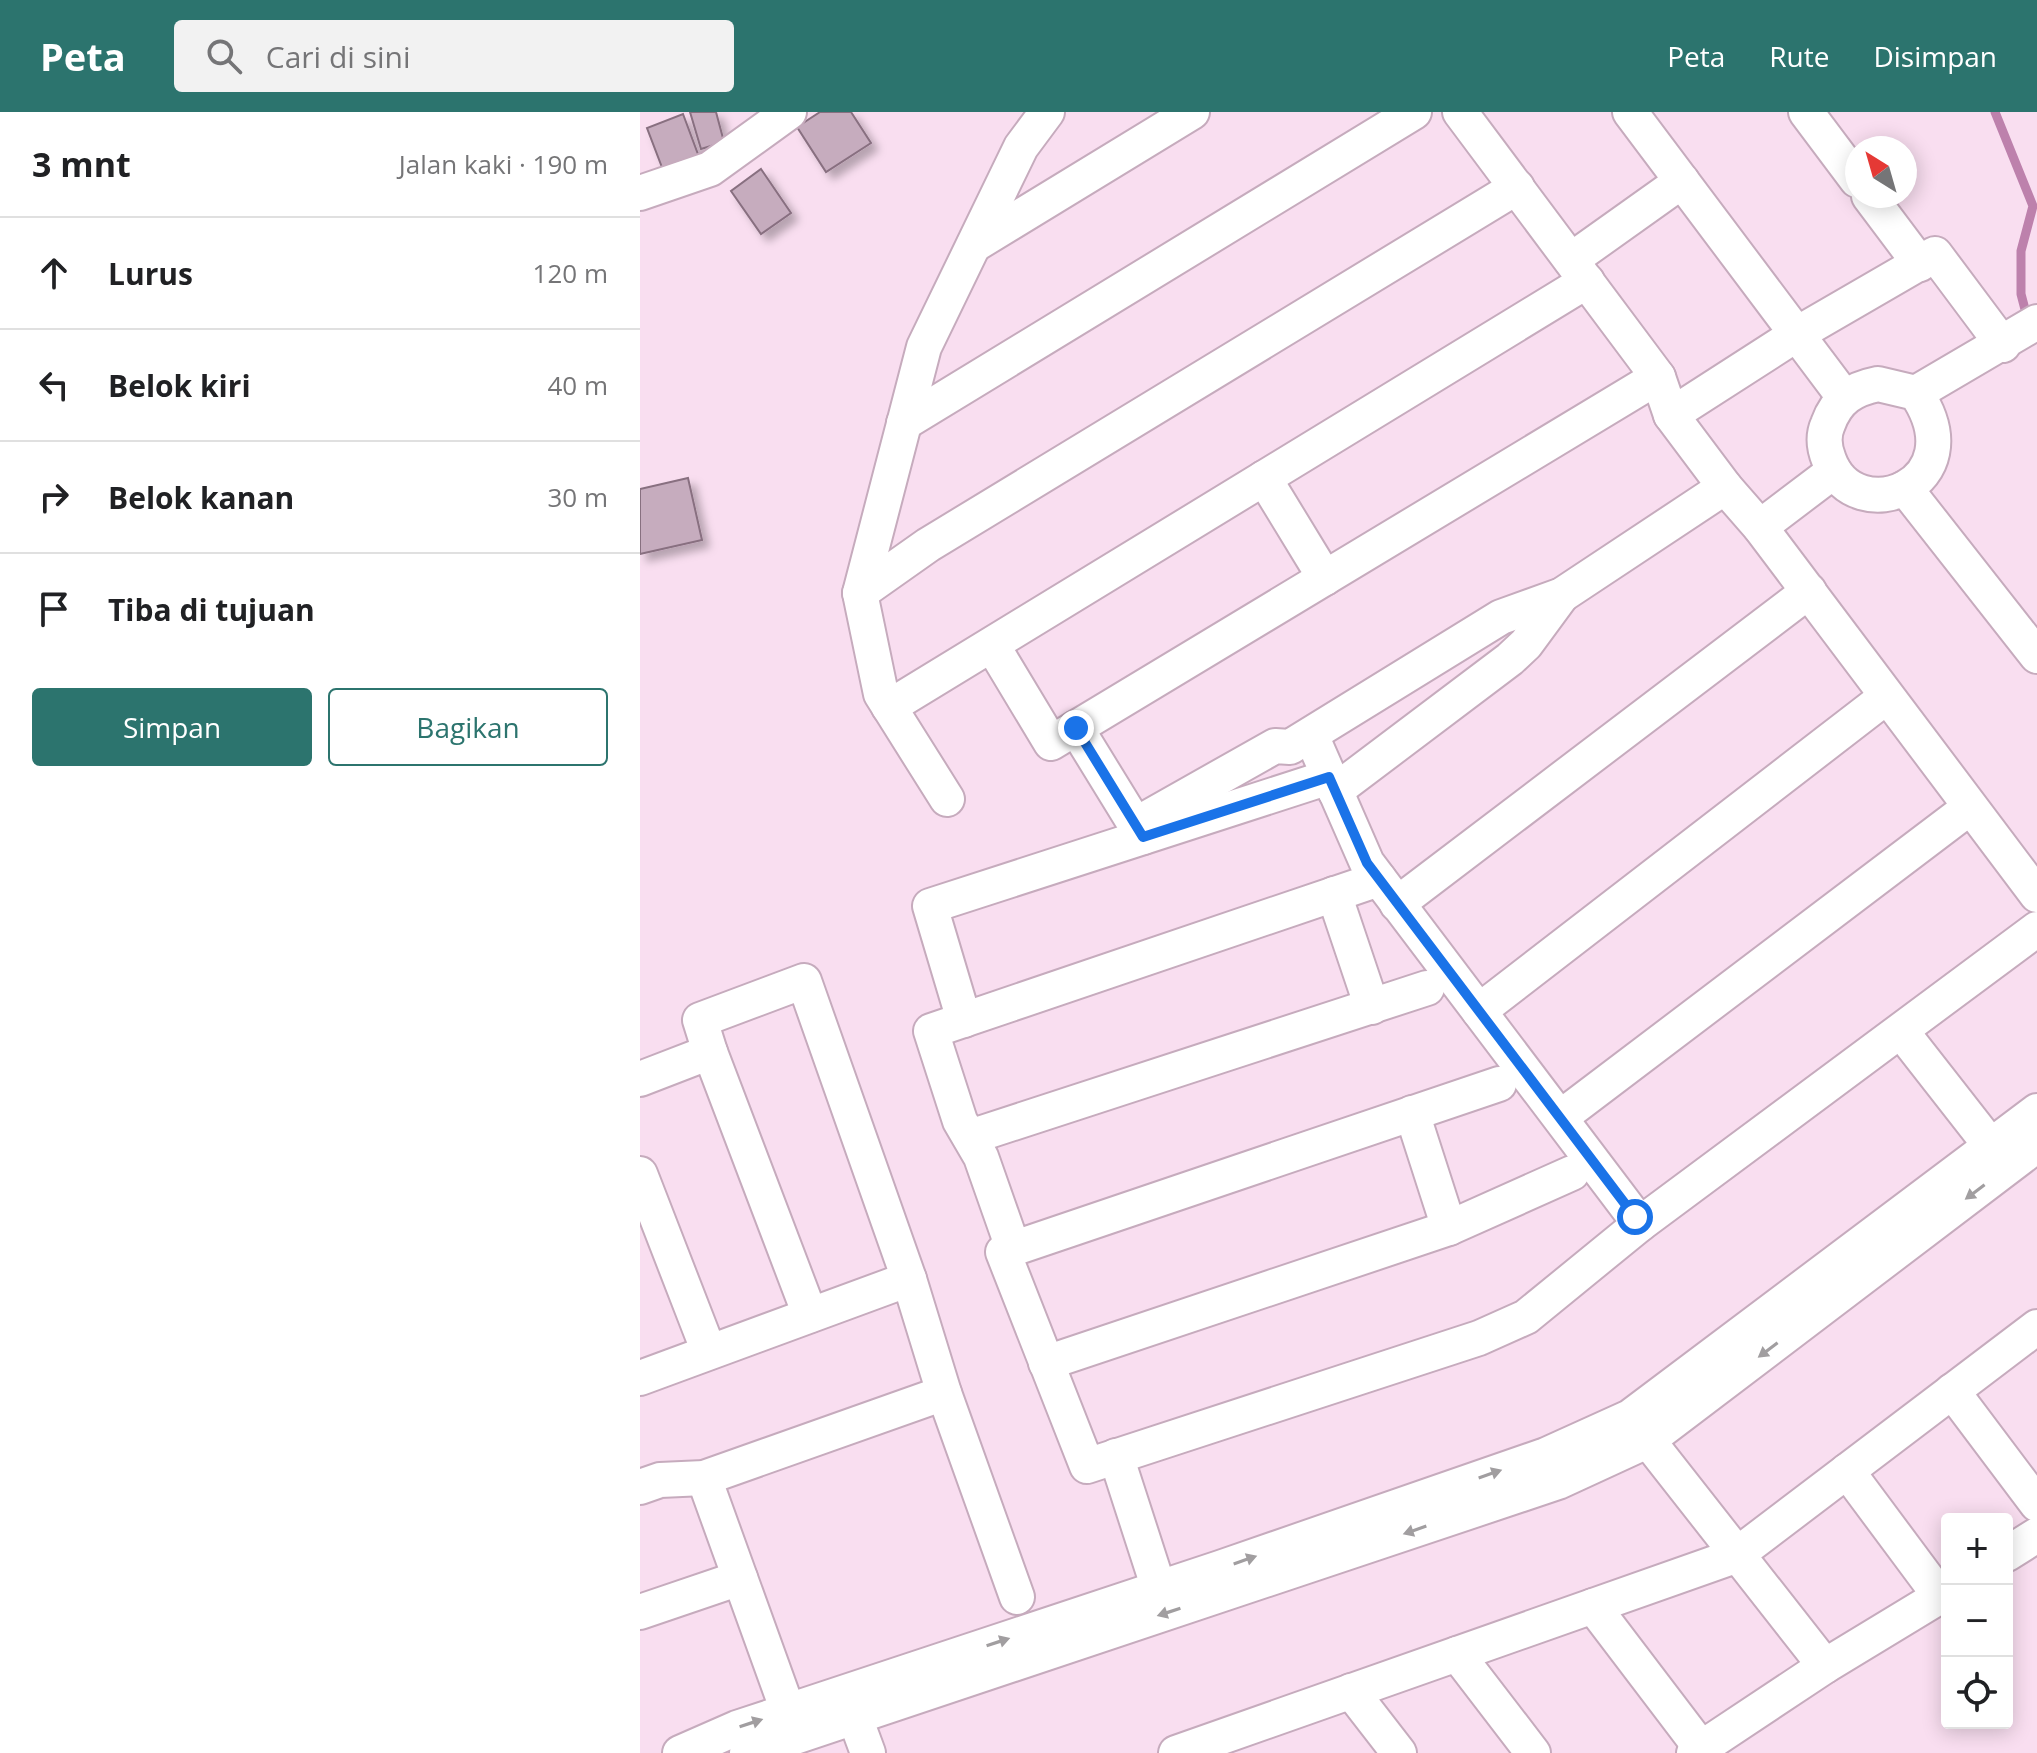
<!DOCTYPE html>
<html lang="id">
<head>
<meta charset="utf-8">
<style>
	:root { --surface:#fff; --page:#f2f2f2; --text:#202124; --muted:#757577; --line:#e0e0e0; --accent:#2c746e }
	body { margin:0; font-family:"Open Sans",sans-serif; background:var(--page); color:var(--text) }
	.controls { position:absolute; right:24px; bottom:24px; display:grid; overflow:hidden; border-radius:8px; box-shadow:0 4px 20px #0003 }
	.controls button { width:72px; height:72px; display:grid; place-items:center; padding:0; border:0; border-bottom:2px solid var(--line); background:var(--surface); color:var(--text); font:40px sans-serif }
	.compass { position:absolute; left:1205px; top:24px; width:72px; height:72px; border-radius:50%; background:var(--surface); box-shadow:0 4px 20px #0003; rotate:323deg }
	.stop { position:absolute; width:24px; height:24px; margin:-18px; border:6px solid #1a73e8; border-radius:50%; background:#fff }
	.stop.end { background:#1a73e8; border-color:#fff; box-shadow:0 2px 8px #0008 }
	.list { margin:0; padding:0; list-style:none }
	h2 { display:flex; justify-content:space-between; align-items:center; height:104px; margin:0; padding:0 32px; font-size:34px }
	h2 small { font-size:26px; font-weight:400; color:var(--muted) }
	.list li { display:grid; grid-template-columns:52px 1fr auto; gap:24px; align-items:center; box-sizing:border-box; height:112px; padding:0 32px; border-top:2px solid var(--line) }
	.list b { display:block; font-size:30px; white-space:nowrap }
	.list em { font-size:26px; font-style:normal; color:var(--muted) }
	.actions { display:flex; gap:16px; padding:24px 32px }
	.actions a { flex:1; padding:18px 0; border:2px solid var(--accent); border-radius:8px; text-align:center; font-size:28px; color:var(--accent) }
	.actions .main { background:var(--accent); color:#fff }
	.icon { flex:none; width:44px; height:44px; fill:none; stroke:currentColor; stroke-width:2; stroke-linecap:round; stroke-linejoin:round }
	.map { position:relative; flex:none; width:1397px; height:1641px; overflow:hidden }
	header { display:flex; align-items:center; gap:48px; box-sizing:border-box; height:112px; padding:0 40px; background:var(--accent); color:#fff }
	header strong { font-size:38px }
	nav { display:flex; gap:44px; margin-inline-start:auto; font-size:28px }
	.search { width:560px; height:72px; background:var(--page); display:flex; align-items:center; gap:20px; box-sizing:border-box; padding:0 28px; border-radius:8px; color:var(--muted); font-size:30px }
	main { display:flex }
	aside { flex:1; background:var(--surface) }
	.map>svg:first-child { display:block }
</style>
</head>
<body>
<header>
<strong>Peta</strong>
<div class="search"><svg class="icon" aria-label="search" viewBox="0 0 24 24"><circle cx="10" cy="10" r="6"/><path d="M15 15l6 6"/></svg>Cari di sini</div>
<nav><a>Peta</a><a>Rute</a><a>Disimpan</a></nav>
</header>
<main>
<aside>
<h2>3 mnt<small>Jalan kaki · 190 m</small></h2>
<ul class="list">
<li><svg class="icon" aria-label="ahead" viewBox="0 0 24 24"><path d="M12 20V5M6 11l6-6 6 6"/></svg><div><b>Lurus</b></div><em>120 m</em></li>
<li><svg class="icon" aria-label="left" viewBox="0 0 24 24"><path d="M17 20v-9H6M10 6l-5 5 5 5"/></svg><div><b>Belok kiri</b></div><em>40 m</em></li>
<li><svg class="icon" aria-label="right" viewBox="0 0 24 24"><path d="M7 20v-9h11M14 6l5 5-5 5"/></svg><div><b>Belok kanan</b></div><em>30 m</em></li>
<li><svg class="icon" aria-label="arrive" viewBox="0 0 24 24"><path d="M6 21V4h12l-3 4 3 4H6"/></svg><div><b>Tiba di tujuan</b></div></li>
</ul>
<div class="actions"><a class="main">Simpan</a><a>Bagikan</a></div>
</aside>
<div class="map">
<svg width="1397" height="1641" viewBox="0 0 1397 1641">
	<defs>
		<filter id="shadow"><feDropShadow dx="7" dy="7" stdDeviation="4" flood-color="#0004"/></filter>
	</defs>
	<rect width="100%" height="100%" fill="#f9def0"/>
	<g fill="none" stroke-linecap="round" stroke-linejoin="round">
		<polyline stroke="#bd81ac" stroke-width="9" points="1355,0 1393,94 1381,139 1381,182 1387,205"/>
	</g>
	<g fill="#c6acbe" stroke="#886f80" stroke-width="2" filter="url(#shadow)">
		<polygon points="50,0 76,0 84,30 61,37"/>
		<polygon points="180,0 211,0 231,31 186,60 157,15"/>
		<polygon points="43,2 59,45 23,58 7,16"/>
		<polygon points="121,57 151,101 121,122 91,79"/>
		<polygon points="48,366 62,428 0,442 0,377"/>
	</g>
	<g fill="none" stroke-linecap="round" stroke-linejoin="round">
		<g stroke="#c6abbd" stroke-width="38">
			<g id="street">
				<polyline points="820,0 1018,265 1031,303 1085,375"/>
				<polyline points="990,0 1204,285"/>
				<polyline points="1166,0 1217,68"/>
				<polyline points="0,81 70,57 149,0"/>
				<polyline points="1229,84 1280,152"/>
				<polyline points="334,133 552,0"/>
				<polyline points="931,148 1042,69"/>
				<path d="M 1238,272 L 1276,281 C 1338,373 1215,419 1189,348 C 1184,336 1183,323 1188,312 C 1197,287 1213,277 1238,272 Z"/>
				<polyline points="1276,281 1397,210"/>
				<polyline points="1031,303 1157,222 1295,142 1363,233"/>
				<polyline points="264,311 774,0"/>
				<polyline points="624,366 685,466"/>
				<polyline points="1265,376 1397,544"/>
				<polyline points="1120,415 1194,359"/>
				<polyline points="220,481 288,433 877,75"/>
				<polyline points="352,533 411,631 1018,265"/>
				<polyline points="249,595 947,169"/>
				<polyline points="436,616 503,725"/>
				<polyline points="671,623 727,751 1000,1112 1397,817"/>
				<polyline points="695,679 870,547 886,532 922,483"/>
				<polyline points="307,687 241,582 220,481 284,235 381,35 407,0"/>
				<polyline points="495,713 635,634 650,635 861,505 922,483 1085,375 1120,415 1397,783"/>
				<polyline points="694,782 732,895"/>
				<polyline points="757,792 1169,479"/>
				<polyline points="839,899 1246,585"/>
				<polyline points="324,908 290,794 689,665"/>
				<polyline points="1261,919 1365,1052"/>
				<polyline points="70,940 170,1203"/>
				<polyline points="0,967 70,940 60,908 164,869 269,1167"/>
				<polyline points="859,972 363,1140 447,1354 839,1226 886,1205 1000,1112"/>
				<polyline points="772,1001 809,1116"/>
				<polyline points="921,1005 1329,696"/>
				<polyline points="330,1025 787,876"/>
				<polyline points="0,1062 69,1240"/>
				<polyline points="373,1136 341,1045 320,1009 291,919 739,767"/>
				<polyline points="406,1251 809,1116 932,1061"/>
				<polyline points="0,1266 269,1167 304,1281 377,1485"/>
				<polyline points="1312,1279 1397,1392"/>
				<polyline points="995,1312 1185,1554 1307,1480"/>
				<polyline points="476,1344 519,1477"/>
				<polyline points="1207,1359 1300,1484"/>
				<polyline points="64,1366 148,1599"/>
				<polyline points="0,1375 20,1368 64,1366 304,1281"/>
				<polyline points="1367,1442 1397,1423"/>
				<polyline points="953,1494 1061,1636"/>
				<polyline points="0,1500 100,1466"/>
				<polyline points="817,1542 893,1641"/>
				<polyline points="711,1579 759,1641"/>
				<polyline points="207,1584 228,1641"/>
				<polyline points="40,1641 97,1616 580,1456 906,1343 990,1305 1397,999"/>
				<polyline points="107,1641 918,1370 1007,1329 1397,1033"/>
				<polyline points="536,1641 1095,1444 1397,1215"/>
				<polyline points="1054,1641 1185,1554"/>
			</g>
		</g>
		<use href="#street" stroke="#fff" stroke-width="34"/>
	</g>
	<defs><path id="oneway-solid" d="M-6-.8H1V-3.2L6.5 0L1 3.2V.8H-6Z" transform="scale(2)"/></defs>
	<g fill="#a19ea0">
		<use href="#oneway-solid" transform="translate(1335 1080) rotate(143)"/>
		<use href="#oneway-solid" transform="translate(1128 1238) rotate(143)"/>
		<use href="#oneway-solid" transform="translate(850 1362) rotate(-19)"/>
		<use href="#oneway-solid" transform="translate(775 1418) rotate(161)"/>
		<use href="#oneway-solid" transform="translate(605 1448) rotate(-19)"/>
		<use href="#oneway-solid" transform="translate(529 1500) rotate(162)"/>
		<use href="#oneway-solid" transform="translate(358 1530) rotate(-18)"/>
		<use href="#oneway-solid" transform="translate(111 1611) rotate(-18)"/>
	</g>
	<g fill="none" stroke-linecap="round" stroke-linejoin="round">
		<polyline stroke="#1a73e8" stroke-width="10" points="436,616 503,725 689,665 727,751 995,1105"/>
	</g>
</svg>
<div class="controls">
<button>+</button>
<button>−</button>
<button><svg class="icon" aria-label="locate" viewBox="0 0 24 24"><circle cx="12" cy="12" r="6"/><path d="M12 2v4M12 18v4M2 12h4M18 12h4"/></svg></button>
</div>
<svg class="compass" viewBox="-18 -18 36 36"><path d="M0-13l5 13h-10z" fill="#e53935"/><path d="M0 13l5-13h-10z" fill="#757577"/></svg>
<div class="stop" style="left:995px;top:1105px"></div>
<div class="stop end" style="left:436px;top:616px"></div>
</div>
</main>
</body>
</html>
